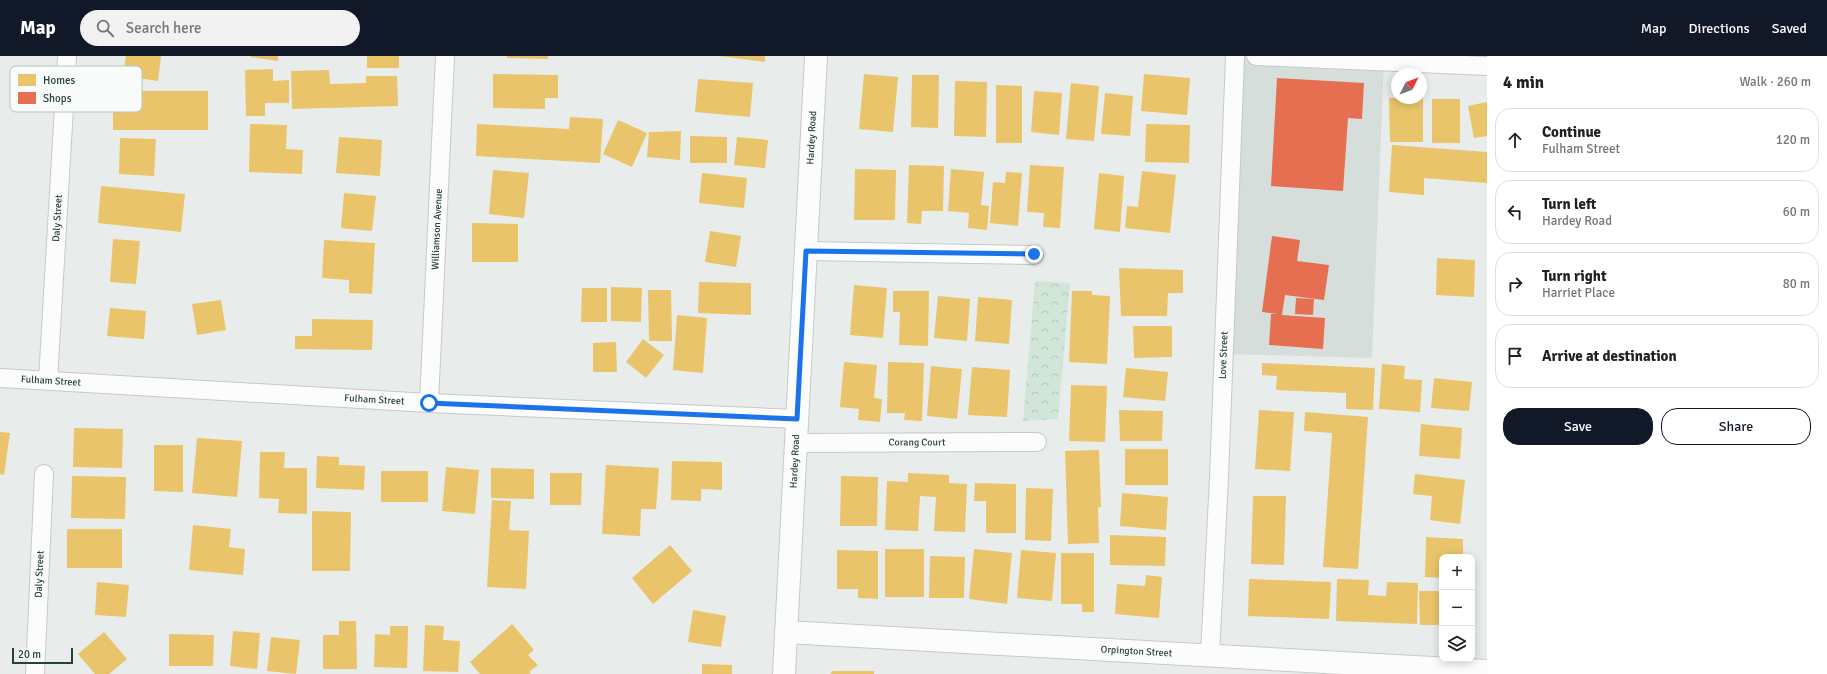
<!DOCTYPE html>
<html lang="en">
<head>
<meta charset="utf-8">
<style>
	:root { --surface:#fff; --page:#f2f2f2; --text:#202124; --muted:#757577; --line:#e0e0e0; --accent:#111827 }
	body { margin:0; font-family:Signika,sans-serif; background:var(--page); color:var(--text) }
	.controls { position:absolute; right:12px; bottom:12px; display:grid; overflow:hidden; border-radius:8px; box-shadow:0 2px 10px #0003 }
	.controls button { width:36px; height:36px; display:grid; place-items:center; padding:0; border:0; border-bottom:1px solid var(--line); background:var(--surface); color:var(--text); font:20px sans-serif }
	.compass { position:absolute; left:1391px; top:12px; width:36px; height:36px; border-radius:50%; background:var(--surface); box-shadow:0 2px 10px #0003; rotate:48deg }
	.scale { position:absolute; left:12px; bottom:10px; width:61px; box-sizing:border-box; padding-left:4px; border:2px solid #24423a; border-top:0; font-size:11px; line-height:14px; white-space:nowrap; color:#24423a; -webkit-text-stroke:3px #f7fbf9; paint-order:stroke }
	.stop { position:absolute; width:12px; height:12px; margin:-9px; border:3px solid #1a73e8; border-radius:50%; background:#fff }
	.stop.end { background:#1a73e8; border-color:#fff; box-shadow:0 1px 4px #0008 }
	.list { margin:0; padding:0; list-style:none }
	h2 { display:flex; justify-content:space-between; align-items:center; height:52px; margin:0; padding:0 16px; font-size:17px }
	h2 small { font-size:13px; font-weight:400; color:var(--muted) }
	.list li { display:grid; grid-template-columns:26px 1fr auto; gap:12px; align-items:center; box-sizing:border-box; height:64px; margin:0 8px 8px; padding:0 8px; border:1px solid var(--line); border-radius:16px }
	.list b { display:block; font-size:15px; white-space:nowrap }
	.list p { margin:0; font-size:13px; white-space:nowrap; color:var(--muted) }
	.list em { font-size:13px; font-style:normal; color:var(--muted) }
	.actions { display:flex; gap:8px; padding:12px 16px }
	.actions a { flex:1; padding:9px 0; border:1px solid var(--accent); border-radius:16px; text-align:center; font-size:14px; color:var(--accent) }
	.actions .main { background:var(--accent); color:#fff }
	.icon { flex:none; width:22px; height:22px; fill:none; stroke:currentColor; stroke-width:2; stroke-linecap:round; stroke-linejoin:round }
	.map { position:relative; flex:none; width:1487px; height:618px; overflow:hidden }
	header { display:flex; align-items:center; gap:24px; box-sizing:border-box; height:56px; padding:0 20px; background:var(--accent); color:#fff }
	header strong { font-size:19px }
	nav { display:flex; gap:22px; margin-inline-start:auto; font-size:14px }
	.search { width:280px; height:36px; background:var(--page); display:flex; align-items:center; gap:10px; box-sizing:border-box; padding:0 14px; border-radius:22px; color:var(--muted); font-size:15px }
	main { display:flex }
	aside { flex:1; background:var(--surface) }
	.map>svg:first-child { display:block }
</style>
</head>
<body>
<header>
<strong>Map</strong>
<div class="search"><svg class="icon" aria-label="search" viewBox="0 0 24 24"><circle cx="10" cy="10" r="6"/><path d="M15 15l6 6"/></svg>Search here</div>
<nav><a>Map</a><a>Directions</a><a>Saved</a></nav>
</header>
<main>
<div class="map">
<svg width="1487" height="618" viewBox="0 0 1487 618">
	<defs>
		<pattern id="park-crowns" width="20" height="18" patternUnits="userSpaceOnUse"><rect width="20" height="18" fill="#d1e6d8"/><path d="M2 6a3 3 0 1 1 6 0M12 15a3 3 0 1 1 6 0" fill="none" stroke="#b3c6ba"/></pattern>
	</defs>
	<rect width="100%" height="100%" fill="#e8edeb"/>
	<polygon fill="#d6dedb" points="1235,0 1384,5 1372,302 1224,298"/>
	<polygon fill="url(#park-crowns)" points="1035,225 1070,227 1058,363 1023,365"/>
	<g fill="#e9c46a">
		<polygon points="126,0 161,0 158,25 123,20"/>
		<polygon points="251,0 278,0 278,5 250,1"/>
		<rect x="367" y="0" width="32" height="12"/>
		<polygon points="507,0 548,0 548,3 507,2"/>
		<polygon points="719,0 765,0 765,6"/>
		<polygon points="273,13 273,25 289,24 289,47 265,47 265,60 246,60 245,14"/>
		<polygon points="329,14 330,28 366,27 366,20 397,20 398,50 292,53 291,15"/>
		<polygon points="493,18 558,19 558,42 545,42 545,53 493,52"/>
		<polygon points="864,18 898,21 893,76 859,73"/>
		<polygon points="1144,18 1190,22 1187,59 1141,55"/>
		<polygon points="912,19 939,19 938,72 911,71"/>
		<polygon points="698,23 753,27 750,61 695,56"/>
		<polygon points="955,25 987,26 986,81 954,80"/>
		<polygon points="1071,27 1099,30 1094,85 1066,83"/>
		<polygon points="996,29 1022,30 1022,87 996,87"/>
		<rect x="113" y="35" width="95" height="39"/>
		<polygon points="1034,35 1062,37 1059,79 1031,76"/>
		<polygon points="1105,37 1133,40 1130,80 1101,78"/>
		<polygon points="1389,42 1423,42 1423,86 1390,86"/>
		<rect x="1432" y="43" width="28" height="44"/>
		<polygon points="1487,46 1487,80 1474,82 1468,50"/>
		<polygon points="570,61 603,63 600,107 476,100 477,68 569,73"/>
		<polygon points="618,64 647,77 632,111 603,98"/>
		<polygon points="250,68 287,69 286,93 303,94 302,118 249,116"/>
		<polygon points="1146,68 1190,69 1189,107 1145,106"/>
		<polygon points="681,75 680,104 647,101 649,76"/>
		<polygon points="690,80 727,81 727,107 690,107"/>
		<polygon points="339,81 382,84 380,120 336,117"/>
		<polygon points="737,81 768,84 765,112 734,109"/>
		<polygon points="120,82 156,83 154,120 119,118"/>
		<polygon points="1392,89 1487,96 1487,127 1424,122 1424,139 1389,136"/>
		<polygon points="909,109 944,110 943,155 922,155 921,168 907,167"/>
		<polygon points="1030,109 1064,111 1060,172 1043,171 1044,157 1027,156"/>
		<polygon points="855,113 896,114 895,164 854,164"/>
		<polygon points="951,113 984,116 981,149 989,150 987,174 968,172 969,157 948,155"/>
		<polygon points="493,114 529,117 524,162 489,158"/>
		<polygon points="1142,115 1176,119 1170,177 1125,172 1127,150 1138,151"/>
		<polygon points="1006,116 1022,117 1018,170 990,167 993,126 1005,127"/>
		<polygon points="702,117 747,122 744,152 699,147"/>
		<polygon points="1099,117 1124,120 1120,176 1094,173"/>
		<polygon points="101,130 185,138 181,176 98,167"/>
		<polygon points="344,137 376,140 372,175 341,172"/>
		<polygon points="472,167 518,168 518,206 472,206"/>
		<polygon points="710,175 741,180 736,211 705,206"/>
		<polygon points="113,183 140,185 136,228 110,226"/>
		<polygon points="324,184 375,187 372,238 349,237 349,224 322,222"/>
		<polygon points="1437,202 1475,204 1474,241 1436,239"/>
		<polygon points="1119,212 1183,214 1183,237 1168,237 1167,260 1121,260"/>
		<polygon points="699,226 751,227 751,259 698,257"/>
		<polygon points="854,229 887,232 883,282 850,279"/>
		<polygon points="611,231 642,232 641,266 611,265"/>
		<polygon points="582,232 607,232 607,266 581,266"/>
		<polygon points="648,234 671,234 672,285 649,285"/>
		<polygon points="893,235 929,235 928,290 899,289 900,256 893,256"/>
		<polygon points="1072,235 1092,235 1092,239 1110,240 1107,308 1069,306"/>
		<polygon points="938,240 970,243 967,285 934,282"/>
		<polygon points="978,241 1012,244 1009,288 975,285"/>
		<polygon points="221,244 226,274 197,279 192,248"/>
		<polygon points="110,252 146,255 144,283 107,280"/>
		<polygon points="677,259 707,262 703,317 673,314"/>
		<polygon points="312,263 373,264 372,294 295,293 295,280 312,280"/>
		<polygon points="1133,270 1172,270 1172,301 1134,302"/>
		<polygon points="643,283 664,299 646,322 626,306"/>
		<polygon points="616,286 617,316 593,316 593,287"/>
		<polygon points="844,306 877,309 874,342 882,343 880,366 858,364 859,353 840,351"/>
		<polygon points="888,306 924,307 922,365 904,364 905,357 887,357"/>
		<polygon points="1262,307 1375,312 1373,354 1346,353 1346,337 1276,334 1277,320 1262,319"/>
		<polygon points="1382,308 1405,310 1404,323 1422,324 1420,356 1379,353"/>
		<polygon points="931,310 962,313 957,363 927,360"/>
		<polygon points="972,311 1010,314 1007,361 968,359"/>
		<polygon points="1126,312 1168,316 1165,345 1123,341"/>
		<polygon points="1434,322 1472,326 1469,355 1431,352"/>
		<polygon points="1071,329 1107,330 1105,386 1069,385"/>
		<polygon points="1119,354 1163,355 1162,385 1120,385"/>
		<polygon points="1259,354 1294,356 1290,415 1255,413"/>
		<polygon points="1305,356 1368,361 1358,513 1323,511 1332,377 1304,375"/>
		<polygon points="1421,368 1462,372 1460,403 1419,400"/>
		<polygon points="74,372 123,373 122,412 73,411"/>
		<polygon points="0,376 10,377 4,419 0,418"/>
		<polygon points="197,382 242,385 237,441 192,437"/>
		<polygon points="154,389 183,389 183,436 154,435"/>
		<rect x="1125" y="393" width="43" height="36"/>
		<polygon points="1099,394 1101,451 1098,451 1099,487 1068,488 1065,395"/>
		<polygon points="260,396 285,396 284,412 307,412 307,458 278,457 279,443 259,442"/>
		<polygon points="317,400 339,401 339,409 365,410 364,434 316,432"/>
		<polygon points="672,405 722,406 722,434 701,433 701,445 671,444"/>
		<polygon points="606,409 659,412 656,453 641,453 640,480 602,478"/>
		<polygon points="446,411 479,414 475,458 442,455"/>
		<polygon points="491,412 534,413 534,443 491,442"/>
		<rect x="381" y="415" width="47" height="31"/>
		<polygon points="550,417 582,417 581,449 550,449"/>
		<polygon points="908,417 949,419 949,427 967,428 965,476 934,475 936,441 920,440 918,475 885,474 887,425 908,426"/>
		<polygon points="1415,418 1465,424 1460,468 1430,464 1432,440 1413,438"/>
		<polygon points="72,420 126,421 125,463 71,462"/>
		<polygon points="841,420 878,421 877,470 840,470"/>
		<polygon points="975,427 1016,428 1016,477 986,477 986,445 974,445"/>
		<polygon points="1026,432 1053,433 1051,485 1025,484"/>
		<polygon points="1122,437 1168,441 1166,474 1120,470"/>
		<polygon points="1253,440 1286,440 1284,509 1251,508"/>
		<polygon points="492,444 511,445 509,474 529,475 526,533 487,531"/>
		<polygon points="312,455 351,456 350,515 312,515"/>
		<polygon points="193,469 231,473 229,491 245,493 243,519 189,514"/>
		<rect x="67" y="473" width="55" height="39"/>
		<polygon points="1110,479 1166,481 1165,510 1110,509"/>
		<polygon points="1426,481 1463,483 1463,501 1442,501 1442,522 1425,521"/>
		<polygon points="670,489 692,515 653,548 632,522"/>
		<rect x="885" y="493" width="39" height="48"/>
		<polygon points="974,493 1012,497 1007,548 969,543"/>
		<polygon points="837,494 878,495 878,543 858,542 858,533 837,533"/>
		<polygon points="1021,494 1056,497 1052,545 1017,542"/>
		<polygon points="1061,497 1094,497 1094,556 1082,556 1082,548 1061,548"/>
		<polygon points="930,500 965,501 964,542 929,542"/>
		<polygon points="1146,519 1162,521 1159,562 1115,558 1117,528 1145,530"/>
		<polygon points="1249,523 1331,526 1329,563 1248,560"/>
		<polygon points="1337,523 1369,524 1368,539 1386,540 1387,526 1418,527 1417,568 1336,565"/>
		<polygon points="97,526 129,529 126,561 95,559"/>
		<polygon points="1419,535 1442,535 1442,569 1420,569"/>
		<polygon points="693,554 726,560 721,591 688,586"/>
		<polygon points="339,565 356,565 357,613 323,613 323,579 339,579"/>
		<polygon points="512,568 534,594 528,599 538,609 529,616 531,618 480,618 470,606"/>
		<polygon points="425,569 444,570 443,584 460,585 458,616 423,615"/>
		<polygon points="390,570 408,570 407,612 374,611 375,578 390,579"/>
		<polygon points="233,575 260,577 257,613 230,610"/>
		<polygon points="104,576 127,603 109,618 95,618 78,598"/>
		<polygon points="169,578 214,579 213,610 169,610"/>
		<polygon points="271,581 300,584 296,618 267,615"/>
		<polygon points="702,608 732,609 732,618 702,618"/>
		<polygon points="833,615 874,615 874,618 830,618"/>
	</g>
	<g fill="#e76f51">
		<polygon points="1277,22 1364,27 1362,63 1348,62 1343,135 1271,130"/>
		<polygon points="1272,180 1300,184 1297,205 1329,209 1324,244 1285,239 1282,259 1325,262 1323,293 1269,289 1271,258 1278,258 1262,256"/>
		<polygon points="1296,242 1314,243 1313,259 1295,258"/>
	</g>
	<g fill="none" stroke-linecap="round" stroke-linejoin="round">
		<g stroke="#c5cac8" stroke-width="20">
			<g id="street">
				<polyline points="1256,0 1487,10"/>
				<polyline points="806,195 1034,199"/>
				<path id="s1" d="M 0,322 L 429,347 L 797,363"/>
				<path id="s2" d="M 48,324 L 67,0"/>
				<path id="s3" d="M 429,347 L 445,0"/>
				<path id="s4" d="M 796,387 L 1037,386"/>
				<path id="s5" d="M 1210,599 L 1219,422 L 1235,0"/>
				<path id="s6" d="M 35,618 L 44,418"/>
			</g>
		</g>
		<g stroke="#c3cbc8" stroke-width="24">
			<g id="secondary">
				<path id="s7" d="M 786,576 L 1487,615"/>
				<path id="s8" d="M 784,618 L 816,0"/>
			</g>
		</g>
		<use href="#street" stroke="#fcfcfc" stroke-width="18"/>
		<use href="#secondary" stroke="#fcfcfc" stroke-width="22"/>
	</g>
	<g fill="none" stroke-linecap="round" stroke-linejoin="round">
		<polyline stroke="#1a73e8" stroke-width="5" points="429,347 797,363 806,195 1034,198"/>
	</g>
	<g text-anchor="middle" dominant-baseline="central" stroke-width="4" stroke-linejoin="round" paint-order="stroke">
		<g font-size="10" fill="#24423a" stroke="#f7fbf9">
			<text stroke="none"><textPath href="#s8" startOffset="537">Hardey Road</textPath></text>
			<text stroke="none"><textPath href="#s2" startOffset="162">Daly Street</textPath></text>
			<text stroke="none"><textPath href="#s3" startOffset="174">Williamson Avenue</textPath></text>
			<text stroke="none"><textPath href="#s5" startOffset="300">Love Street</textPath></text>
			<text stroke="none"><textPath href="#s1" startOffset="51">Fulham Street</textPath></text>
			<text stroke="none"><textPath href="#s1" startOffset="375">Fulham Street</textPath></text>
			<text stroke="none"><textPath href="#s4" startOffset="121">Corang Court</textPath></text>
			<text stroke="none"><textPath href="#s8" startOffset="213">Hardey Road</textPath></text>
			<text stroke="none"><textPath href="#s6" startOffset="100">Daly Street</textPath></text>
			<text stroke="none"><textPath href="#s7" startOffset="351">Orpington Street</textPath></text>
		</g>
	</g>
	<rect x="10" y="10" width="132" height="46" rx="6" fill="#f7fbf9" stroke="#b8c4c0" stroke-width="1"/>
	<rect x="18" y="18" width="18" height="12" fill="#e9c46a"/>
	<rect x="18" y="36" width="18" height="12" fill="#e76f51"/>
	<g font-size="11" fill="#24423a">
		<text x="43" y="28">Homes</text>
		<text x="43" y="46">Shops</text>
	</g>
</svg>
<div class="controls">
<button>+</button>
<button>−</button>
<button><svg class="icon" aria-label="layers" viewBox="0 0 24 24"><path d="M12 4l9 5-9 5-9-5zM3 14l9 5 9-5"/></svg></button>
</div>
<svg class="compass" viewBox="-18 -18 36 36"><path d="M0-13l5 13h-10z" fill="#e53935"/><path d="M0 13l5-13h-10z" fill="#757577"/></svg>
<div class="scale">20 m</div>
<div class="stop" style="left:429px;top:347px"></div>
<div class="stop end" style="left:1034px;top:198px"></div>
</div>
<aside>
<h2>4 min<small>Walk · 260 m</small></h2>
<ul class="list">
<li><svg class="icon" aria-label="ahead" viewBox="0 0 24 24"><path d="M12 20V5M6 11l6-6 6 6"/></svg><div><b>Continue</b><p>Fulham Street</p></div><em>120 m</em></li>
<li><svg class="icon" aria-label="left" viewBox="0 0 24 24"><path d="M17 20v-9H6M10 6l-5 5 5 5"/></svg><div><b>Turn left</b><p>Hardey Road</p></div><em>60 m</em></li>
<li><svg class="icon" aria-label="right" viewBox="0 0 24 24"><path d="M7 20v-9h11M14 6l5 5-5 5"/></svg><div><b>Turn right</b><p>Harriet Place</p></div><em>80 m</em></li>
<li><svg class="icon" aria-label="arrive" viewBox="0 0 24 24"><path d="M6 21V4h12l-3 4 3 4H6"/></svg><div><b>Arrive at destination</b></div></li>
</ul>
<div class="actions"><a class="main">Save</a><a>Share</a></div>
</aside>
</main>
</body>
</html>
